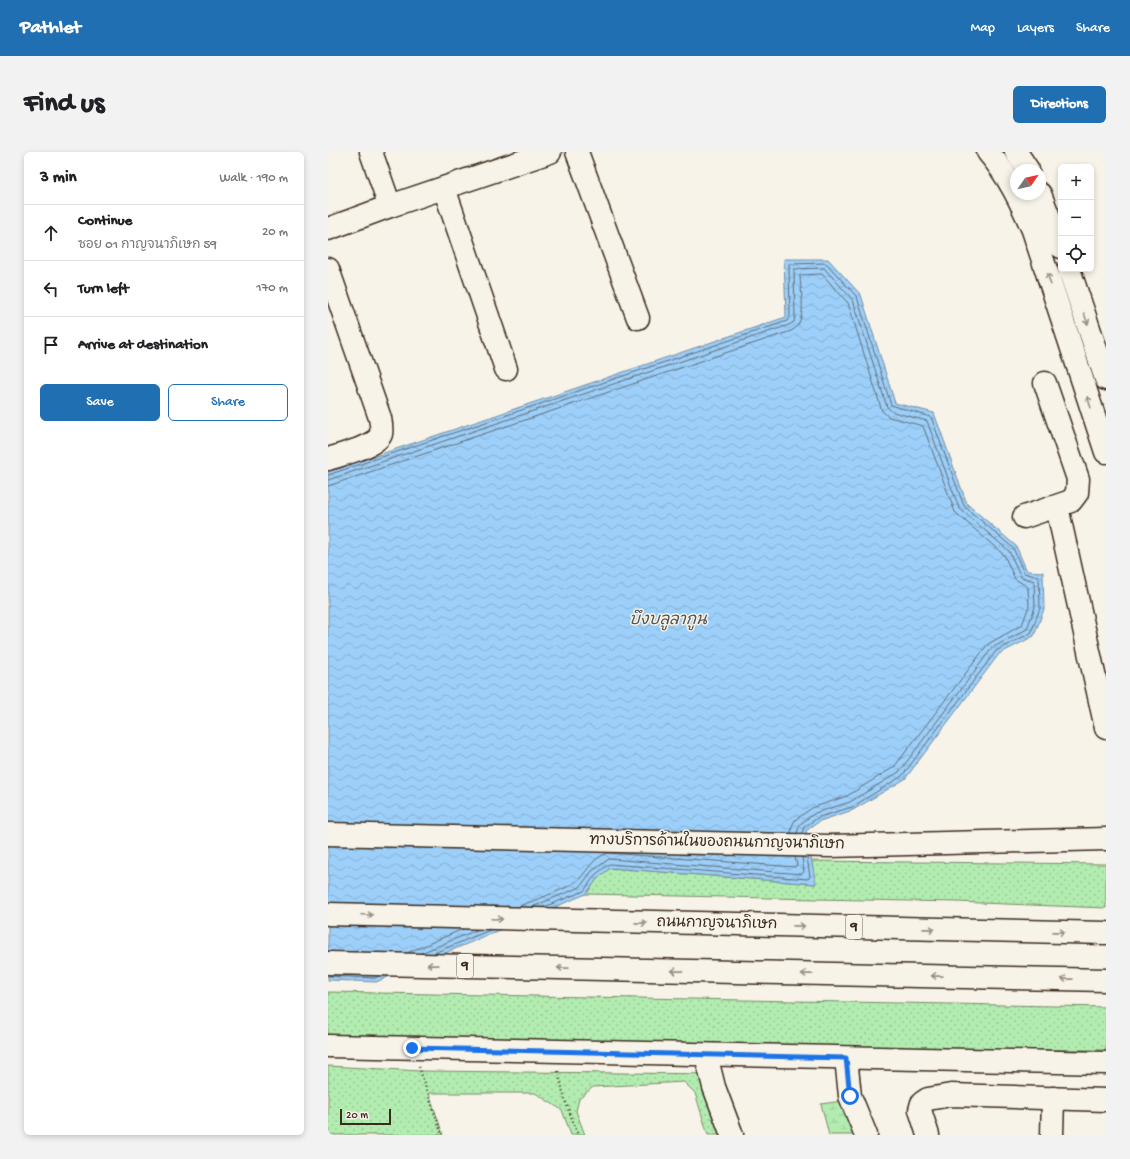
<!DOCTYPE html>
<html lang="en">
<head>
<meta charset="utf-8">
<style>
	:root { --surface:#fff; --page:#f2f2f2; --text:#202124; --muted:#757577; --line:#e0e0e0; --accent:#1f6fb2 }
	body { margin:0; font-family:"Gochi Hand","Playpen Sans Thai",sans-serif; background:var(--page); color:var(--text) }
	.controls { position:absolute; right:12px; top:12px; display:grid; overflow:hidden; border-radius:6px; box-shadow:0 2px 6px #0003 }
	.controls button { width:36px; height:36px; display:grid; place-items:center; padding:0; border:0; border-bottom:1px solid var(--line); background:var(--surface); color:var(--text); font:20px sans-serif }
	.compass { position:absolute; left:682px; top:12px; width:36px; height:36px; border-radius:50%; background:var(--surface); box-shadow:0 2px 6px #0003; rotate:56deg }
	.scale { position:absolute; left:12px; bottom:10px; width:51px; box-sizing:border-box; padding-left:4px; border:2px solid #3b2a1e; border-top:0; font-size:11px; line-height:14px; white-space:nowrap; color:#3b2a1e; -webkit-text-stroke:3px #f7f3e8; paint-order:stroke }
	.stop { position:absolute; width:12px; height:12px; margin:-9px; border:3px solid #1a73e8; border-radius:50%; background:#fff }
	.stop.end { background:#1a73e8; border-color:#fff; box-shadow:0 1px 4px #0008 }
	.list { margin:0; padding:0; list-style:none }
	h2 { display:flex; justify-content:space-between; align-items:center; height:52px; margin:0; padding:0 16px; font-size:17px }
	h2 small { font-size:13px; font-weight:400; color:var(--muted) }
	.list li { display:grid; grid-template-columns:26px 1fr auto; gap:12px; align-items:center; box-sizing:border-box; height:56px; padding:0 16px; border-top:1px solid var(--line) }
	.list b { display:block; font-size:15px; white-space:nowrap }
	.list p { margin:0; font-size:13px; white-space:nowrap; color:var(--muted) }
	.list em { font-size:13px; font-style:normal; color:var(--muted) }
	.actions { display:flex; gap:8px; padding:12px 16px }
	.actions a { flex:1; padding:9px 0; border:1px solid var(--accent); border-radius:6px; text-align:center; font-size:14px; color:var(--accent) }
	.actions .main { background:var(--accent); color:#fff }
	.icon { flex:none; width:22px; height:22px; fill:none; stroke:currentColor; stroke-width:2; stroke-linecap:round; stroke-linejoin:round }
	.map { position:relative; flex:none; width:778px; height:983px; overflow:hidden; border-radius:6px }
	header { display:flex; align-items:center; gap:24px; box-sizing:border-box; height:56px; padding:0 20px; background:var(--accent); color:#fff }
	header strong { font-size:19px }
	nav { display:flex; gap:22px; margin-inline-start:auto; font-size:14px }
	.intro { display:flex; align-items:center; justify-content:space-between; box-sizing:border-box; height:96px; padding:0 24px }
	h1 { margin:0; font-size:28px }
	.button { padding:10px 18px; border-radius:6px; background:var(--accent); color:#fff; font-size:14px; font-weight:700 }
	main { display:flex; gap:24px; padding:0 24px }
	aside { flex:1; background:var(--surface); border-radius:6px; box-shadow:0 2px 6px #0003 }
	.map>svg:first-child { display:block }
</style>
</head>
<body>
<header>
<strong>Pathlet</strong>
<nav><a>Map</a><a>Layers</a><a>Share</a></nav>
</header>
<div class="intro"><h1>Find us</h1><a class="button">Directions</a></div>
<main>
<aside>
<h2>3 min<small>Walk · 190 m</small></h2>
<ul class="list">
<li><svg class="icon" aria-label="ahead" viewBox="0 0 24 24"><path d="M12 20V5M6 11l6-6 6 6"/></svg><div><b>Continue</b><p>ซอย 01 กาญจนาภิเษก 59</p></div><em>20 m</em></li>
<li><svg class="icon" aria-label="left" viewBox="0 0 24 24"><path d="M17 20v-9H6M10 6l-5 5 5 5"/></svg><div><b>Turn left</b></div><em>170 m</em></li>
<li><svg class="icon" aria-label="arrive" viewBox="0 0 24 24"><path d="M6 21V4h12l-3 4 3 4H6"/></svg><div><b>Arrive at destination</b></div></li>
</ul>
<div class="actions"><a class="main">Save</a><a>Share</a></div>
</aside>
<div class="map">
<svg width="778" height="983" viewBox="0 0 778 983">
	<defs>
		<pattern id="grass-dots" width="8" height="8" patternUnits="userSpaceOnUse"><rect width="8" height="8" fill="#b2ecb0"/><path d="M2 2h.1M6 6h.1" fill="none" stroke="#9acb97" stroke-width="1.8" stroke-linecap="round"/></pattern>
		<pattern id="wetland-marsh" width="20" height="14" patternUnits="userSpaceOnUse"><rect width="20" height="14" fill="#b2ecb0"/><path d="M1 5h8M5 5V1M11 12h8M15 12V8" fill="none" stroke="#9acb97"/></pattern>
		<pattern id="water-waves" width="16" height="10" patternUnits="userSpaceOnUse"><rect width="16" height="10" fill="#9ccff9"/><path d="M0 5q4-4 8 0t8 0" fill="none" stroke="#87b2d5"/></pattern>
	</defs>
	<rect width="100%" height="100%" fill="#f7f3e8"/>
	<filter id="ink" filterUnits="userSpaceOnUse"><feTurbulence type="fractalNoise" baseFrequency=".025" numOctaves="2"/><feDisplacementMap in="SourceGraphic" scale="8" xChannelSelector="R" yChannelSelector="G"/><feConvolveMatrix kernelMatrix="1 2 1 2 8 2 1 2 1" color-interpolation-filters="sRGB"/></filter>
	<g filter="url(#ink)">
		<g fill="url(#grass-dots)" stroke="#768b67">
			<polygon points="483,709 778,712 778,756 628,750 258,742 270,726 282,716 487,732"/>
			<polygon points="0,840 778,855 778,898 606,898 0,884"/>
			<polygon points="0,914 93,919 392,922 412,983 380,983 367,941 356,930 265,935 251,947 248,959 257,983 243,983 234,958 207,941 101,941 115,983 0,983"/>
		</g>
		<polygon fill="url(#wetland-marsh)" stroke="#768b67" points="514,949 532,983 501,983 493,952"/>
		<polygon fill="url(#water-waves)" stroke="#758da1" points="456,107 500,107 533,143 567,251 606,261 639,352 688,394 699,419 715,420 716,457 706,484 671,502 577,627 525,658 492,669 478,679 488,732 282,716 270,726 258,742 48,830 0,828 0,320 458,165"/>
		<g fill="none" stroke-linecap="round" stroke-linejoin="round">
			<g stroke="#626c76" stroke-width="1">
				<polyline points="0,323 459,169 462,164 461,112 498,111 529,145 563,253 603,265 636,354 685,396 696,421 711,425 712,456 703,481 668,499 574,624 524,655 491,665 476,675 474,681"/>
				<polyline points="0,328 461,173 466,170 467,165 466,117 496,116 525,148 559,255 565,260 599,269 631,356 681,399 693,425 706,429 707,455 699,477 664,496 571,620 522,650 487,661 472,672 469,681"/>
				<path d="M 0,334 L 463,179 C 481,170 472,139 472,123 L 494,122 L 520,151 L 554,259 L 561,265 L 595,274 L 627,360 L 676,403 L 687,427 L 700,435 L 701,454 L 694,473 L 660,492 L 566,615 L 519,644 L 484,656 L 467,668 L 464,674 L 463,681"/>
				<path d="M 189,755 C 208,747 230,741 247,730 C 258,724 262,706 280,701 L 467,715 L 469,713 L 467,705"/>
				<polyline points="204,755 252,735 264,719 281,707 474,722 476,720 474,705"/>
				<polyline points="216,755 256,739 267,723 281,712 480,727 482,725 479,705"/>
				<polyline points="79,801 135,777"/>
				<polyline points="93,801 149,778"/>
				<polyline points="106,801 162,778"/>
				<polyline points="0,824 47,826 51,824"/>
			</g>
			<g stroke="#3b2a1e" stroke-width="25">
				<g id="minor">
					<polyline points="43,0 62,54"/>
					<polyline points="249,0 310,166"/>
					<path d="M 660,0 C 680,23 693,50 705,78 L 778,300"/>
					<polyline points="688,0 700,18"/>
					<polyline points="116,36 178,217"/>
					<polyline points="712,42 733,95"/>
					<polyline points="0,77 62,54 222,0"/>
					<path d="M 0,117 L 52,266 C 53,271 54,277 53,282 C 49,294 12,303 0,307"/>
					<polyline points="741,117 778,227"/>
					<polyline points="729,355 778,576"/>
					<polyline points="696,365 743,349 749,341 750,327 717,231"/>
					<polyline points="378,903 386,935 404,983"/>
					<polyline points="518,906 522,944 538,983"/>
					<polyline points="600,983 592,958 594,951 600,947 623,943 778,948"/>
					<polyline points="724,983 725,946"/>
				</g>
			</g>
			<g stroke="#3b2a1e" stroke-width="25">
				<g id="major">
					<polyline points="0,682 502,694 778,687"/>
					<polyline points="0,894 778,911"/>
				</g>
			</g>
			<g stroke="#3b2a1e" stroke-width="25">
				<g id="highway">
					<polyline points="0,762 778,781"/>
					<polyline points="0,811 778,828"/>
				</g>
			</g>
			<g stroke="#3b2a1e" stroke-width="2.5" stroke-dasharray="1 3" stroke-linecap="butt">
				<polyline points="91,915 114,983"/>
				<polyline points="230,919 237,948 250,983"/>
			</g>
			<use href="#minor" stroke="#f7f3e8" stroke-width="22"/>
			<use href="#major" stroke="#f7f3e8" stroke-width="22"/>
			<use href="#highway" stroke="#f7f3e8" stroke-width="22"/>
		</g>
		<defs><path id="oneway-shaft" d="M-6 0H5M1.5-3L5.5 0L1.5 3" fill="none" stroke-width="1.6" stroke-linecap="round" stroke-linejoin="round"/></defs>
		<g stroke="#998e83">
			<use href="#oneway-shaft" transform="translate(721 127) rotate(-108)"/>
			<use href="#oneway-shaft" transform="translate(758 167) rotate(71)"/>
			<use href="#oneway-shaft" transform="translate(761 250) rotate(-108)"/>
			<use href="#oneway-shaft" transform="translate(39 763) rotate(2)"/>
			<use href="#oneway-shaft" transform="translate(169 767) rotate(2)"/>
			<use href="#oneway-shaft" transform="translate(313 771) rotate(1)"/>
			<use href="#oneway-shaft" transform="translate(471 774) rotate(1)"/>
			<use href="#oneway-shaft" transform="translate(601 777) rotate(1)"/>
			<use href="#oneway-shaft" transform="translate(731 780) rotate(1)"/>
			<use href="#oneway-shaft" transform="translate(105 813) rotate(-179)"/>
			<use href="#oneway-shaft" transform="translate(235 816) rotate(-179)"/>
			<use href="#oneway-shaft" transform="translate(349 819) rotate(-179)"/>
			<use href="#oneway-shaft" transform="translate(479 822) rotate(-179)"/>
			<use href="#oneway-shaft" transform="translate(609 824) rotate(-179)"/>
			<use href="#oneway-shaft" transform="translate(739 827) rotate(-179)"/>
		</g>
	</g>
	<g fill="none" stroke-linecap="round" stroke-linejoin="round" filter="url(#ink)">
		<polyline stroke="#1a73e8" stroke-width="5" points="84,896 518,906 522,944"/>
	</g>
	<g text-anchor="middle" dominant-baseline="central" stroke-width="3" stroke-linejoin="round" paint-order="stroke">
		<g fill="#f7f3e8" stroke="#73665b" stroke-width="1">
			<rect x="518" y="763" width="16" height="24" rx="3"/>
			<rect x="129" y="802" width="16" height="24" rx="3"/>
		</g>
		<g font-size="14" font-weight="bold" fill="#3b2a1e">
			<text x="526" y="775">9</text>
			<text x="137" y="814">9</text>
		</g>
		<g font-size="15" fill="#3b2a1e" stroke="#f7f3e8">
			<text transform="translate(389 691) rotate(1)">ทางบริการด้านในของถนนกาญจนาภิเษก</text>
			<text transform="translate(389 772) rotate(1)">ถนนกาญจนาภิเษก</text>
		</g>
		<g font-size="16" font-style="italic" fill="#535355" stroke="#f7f3e8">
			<text x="340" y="469">บึงบลูลากูน</text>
		</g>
	</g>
</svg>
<div class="controls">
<button>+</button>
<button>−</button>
<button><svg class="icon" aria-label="locate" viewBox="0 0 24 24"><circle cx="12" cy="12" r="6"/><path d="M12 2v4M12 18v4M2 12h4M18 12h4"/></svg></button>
</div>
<svg class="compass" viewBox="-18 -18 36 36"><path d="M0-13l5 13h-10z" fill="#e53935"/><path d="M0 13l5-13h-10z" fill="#757577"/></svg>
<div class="scale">20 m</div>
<div class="stop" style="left:522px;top:944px"></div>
<div class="stop end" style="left:84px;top:896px"></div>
</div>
</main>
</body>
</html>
